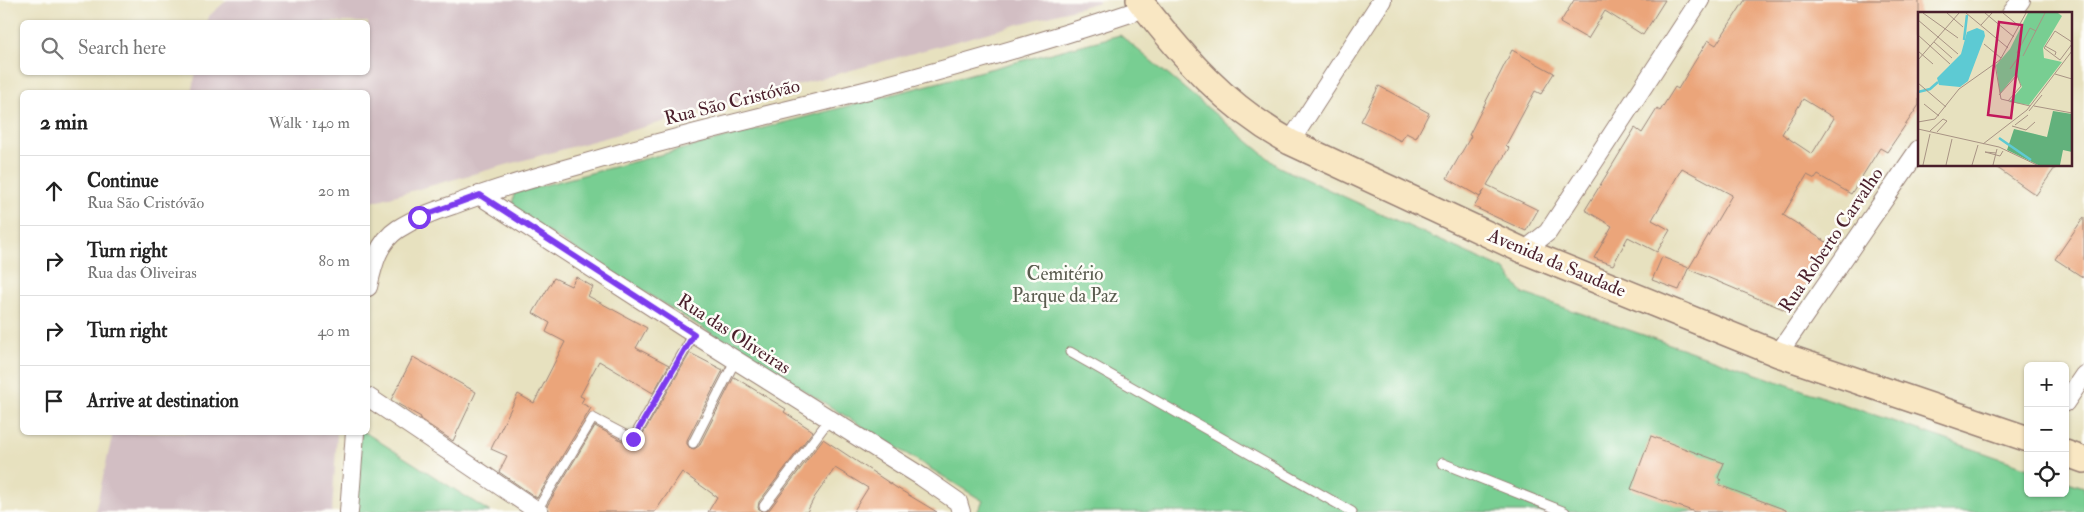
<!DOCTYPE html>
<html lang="en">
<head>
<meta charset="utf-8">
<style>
	:root { --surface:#fff; --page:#f6f6f6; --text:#222; --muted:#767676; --line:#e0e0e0 }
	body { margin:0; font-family:"IM FELL Double Pica",serif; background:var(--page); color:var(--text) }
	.controls { position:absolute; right:15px; bottom:15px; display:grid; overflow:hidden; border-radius:8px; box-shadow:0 1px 4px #0004 }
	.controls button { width:45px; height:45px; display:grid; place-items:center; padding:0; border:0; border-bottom:1px solid var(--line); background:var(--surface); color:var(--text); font:25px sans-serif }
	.stop { position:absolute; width:15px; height:15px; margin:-11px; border:4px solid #7c3aed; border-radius:50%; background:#fff }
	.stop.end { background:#7c3aed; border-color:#fff; box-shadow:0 1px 5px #0008 }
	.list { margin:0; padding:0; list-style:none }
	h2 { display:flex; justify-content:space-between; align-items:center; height:65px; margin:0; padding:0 20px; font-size:21px }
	h2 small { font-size:16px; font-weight:400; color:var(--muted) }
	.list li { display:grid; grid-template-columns:32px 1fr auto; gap:15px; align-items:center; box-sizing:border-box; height:70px; padding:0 20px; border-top:1px solid var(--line) }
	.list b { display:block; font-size:19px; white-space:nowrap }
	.list p { margin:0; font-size:16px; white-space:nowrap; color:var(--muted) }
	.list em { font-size:16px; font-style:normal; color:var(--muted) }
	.icon { flex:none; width:28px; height:28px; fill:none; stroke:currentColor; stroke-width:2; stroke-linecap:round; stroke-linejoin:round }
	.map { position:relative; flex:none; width:2084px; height:512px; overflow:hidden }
	.search { position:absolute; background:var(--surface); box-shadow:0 1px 4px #0004; left:20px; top:20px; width:350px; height:55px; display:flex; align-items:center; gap:12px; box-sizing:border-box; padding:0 18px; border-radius:8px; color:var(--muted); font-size:19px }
	.panel { position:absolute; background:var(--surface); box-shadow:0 1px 4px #0004; left:20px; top:90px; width:350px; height:345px; border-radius:8px }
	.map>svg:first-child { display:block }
</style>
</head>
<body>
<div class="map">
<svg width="2084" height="512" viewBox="0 0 2084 512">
	<rect width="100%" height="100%" fill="#fdfcf7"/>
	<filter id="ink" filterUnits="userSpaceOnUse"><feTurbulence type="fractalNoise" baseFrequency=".02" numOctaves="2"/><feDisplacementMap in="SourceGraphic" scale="10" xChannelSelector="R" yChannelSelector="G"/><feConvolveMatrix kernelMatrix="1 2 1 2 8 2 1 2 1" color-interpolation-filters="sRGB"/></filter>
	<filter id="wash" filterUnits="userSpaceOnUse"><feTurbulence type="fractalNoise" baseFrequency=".0096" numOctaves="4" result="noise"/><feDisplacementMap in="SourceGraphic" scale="20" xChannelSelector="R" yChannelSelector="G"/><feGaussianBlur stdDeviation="1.12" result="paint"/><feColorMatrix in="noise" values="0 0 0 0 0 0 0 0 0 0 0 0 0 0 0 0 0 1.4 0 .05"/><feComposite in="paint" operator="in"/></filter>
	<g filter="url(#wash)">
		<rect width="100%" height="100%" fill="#e7e1bf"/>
		<g fill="#d2bec3">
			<polygon points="227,0 1099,0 1099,2 368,203 368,92 191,92 196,73 368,72 368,22 207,22 209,16"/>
			<polygon points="113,433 337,433 332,512 95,512"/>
		</g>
		<g fill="#78ce92" stroke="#61765e">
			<polygon points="1120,35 1279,167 1505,270 1522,293 2028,468 2028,493 2065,493 2065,481 2084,487 2084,512 977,512 983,501 512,210 514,193"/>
			<polygon points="361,432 366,433 490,512 355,512"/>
		</g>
		<g id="blocks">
			<g fill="#eba57a" fill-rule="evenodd">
				<polygon points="1574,0 1665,0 1643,35 1605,11 1588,39 1560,23"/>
				<path d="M 1745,0 L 1919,0 L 1919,105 L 1887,152 L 1880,148 L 1851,194 L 1818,175 L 1815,179 L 1807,175 L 1783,215 L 1831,245 L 1790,312 L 1688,269 L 1679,290 L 1652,280 L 1662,257 L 1689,268 L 1732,195 L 1682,168 L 1652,220 L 1670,230 L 1657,252 L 1628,237 L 1613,265 L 1594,258 L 1612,226 L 1585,210 L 1635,128 L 1642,133 L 1657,109 L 1660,111 L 1675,87 L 1678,89 L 1708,40 L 1716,45 ZM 1803,99 L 1834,118 L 1812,154 L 1782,134 Z"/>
				<polygon points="1512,50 1554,73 1541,94 1535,91 1506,145 1509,148 1487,185 1538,210 1526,231 1474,207 1485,189 1480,197 1447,178 1471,136 1469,135"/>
				<polygon points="1379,86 1429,113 1416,138 1406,133 1401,141 1361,121"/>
				<polygon points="1993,165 2057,165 2036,195"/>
				<polygon points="2084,217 2084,278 2055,259"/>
				<polygon points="576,277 593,287 588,296 647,328 636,348 669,365 653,393 599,361 580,396 584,398 581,403 591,408 537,498 499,472 507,456 491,449 518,394 534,403 565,342 546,332 550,323 533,313 554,278 571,286"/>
				<polygon points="690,353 723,370 687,440 687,444 690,448 694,449 699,446 734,377 786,409 784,412 813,431 759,502 758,508 763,512 708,512 717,497 682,472 655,512 550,512 547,506 595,426 630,445 637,444"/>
				<polygon points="413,357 476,392 453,441 420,419 421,417 391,400"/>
				<polygon points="1651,436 1724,463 1718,478 1721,480 1719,485 1786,510 1786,512 1695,512 1631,489"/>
				<polygon points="823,439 897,488 937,512 853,512 868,488 835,468 814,498 807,512 765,512 769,510"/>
			</g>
		</g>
	</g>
	<g filter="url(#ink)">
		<use href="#blocks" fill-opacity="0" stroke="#988075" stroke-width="1"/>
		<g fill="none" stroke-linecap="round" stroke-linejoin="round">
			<g stroke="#988075" stroke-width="11">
				<g id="lane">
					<polyline points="1070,352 1352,512"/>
					<polyline points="693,443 735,361"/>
					<polyline points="1442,463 1565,512"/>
					<polyline points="764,506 829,420"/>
					<polyline points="537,510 593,418 633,439 694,334"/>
				</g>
			</g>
			<g stroke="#988075" stroke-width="20">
				<g id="street">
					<polyline points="2011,14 2021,0"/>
					<polyline points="1290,142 1382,0"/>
					<polyline points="479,195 694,334 922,477 958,502 961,512"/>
					<polyline points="1524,251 1548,232 1700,0"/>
					<path d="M 368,287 C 373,265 378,242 398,229 C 415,218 434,211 453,205 C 494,189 536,177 579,165 C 678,135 780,113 880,87 C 969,63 1058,38 1145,8"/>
					<polyline points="1778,354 1919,149"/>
					<polyline points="368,397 539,512"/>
					<polyline points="2065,403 2084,375"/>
					<polyline points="349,512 355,432"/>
				</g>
			</g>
			<g stroke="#988075" stroke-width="28">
				<g id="secondary">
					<path d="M 1139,0 C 1184,58 1225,106 1290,142 L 1524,251 L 1778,354 L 2028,439"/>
					<polyline points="2065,453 2084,460"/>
				</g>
			</g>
			<use href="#lane" stroke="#fff" stroke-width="9"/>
			<use href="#street" stroke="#fff" stroke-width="18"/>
			<use href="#secondary" stroke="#f9e7c3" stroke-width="25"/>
		</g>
	</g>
	<g fill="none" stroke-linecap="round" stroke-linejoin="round" filter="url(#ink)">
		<polyline stroke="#7c3aed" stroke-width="6" points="419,217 480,195 694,334 633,439"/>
	</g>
	<g text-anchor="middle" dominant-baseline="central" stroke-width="5" stroke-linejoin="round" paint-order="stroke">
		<g font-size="19" fill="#4a1f2b" stroke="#fdfcf7">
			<text transform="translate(732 102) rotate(-14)">Rua São Cristóvão</text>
			<text transform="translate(1831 240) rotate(-56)">Rua Roberto Carvalho</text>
			<text transform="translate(1557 263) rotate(23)">Avenida da Saudade</text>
			<text transform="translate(734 334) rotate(33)">Rua das Oliveiras</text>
		</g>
		<g font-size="19" fill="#5a5c4f" stroke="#fdfcf7">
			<text x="1065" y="274">Cemitério<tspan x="1065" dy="22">Parque da Paz</tspan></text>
		</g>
	</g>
	<g transform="translate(1918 12)">
		<rect width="154" height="154" fill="#e7e1bf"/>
		<path d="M 110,1 L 140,1 L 144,4 L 125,36 L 126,46 L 144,50 L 111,93 L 91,90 L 104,75 L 98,62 L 82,82 L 78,53 L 92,37 Z" fill="#78ce92"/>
		<path d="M 135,99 L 154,102 L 154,140 L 145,138 L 142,153 L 120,153 L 89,138 L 96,117 L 129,125 Z" fill="#62b17c"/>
		<path d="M 59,16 L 66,19 L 67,24 L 50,69 L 42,75 L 21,73 L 19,66 L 43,42 L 49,20 Z" fill="#5dcad3"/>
		<path fill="none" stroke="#5dcad3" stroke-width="2.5" d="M 46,28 L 49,3M 0,80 L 12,77 L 20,70M 81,126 L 113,148"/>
		<path fill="none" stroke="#a89384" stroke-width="1" d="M 5,1 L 40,26M 29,1 L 45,15M 48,1 L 90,36M 67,1 L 96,25M 85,1 L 101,14M 0,8 L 40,42M 63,13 L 74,1M 0,23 L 32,52M 16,30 L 34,46M 154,30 L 137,19 L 126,36 L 142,48 L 154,32M 66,32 L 83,46M 127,34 L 138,40 L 137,43M 0,39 L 15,52M 99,41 L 112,16 L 118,19M 105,44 L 127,1M 0,48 L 41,1M 77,52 L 83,87 L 112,94M 92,57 L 102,43M 137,62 L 154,67M 0,71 L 28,95M 81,83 L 99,63 L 103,74 L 90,89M 6,92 L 21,104M 116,94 L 154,101M 111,99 L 124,83M 0,110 L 17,107 L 41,77 L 82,48 L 108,1M 97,113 L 110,103M 94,114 L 108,118 L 117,110M 0,117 L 81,135 L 119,153M 12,119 L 25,107 L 29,109 L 19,120M 65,132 L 109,98 L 154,39M 78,141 L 67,140 L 82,144 L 85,139M 5,153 L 12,122M 28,153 L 34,127M 54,153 L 60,133M 75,153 L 79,137"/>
		<path fill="#c2185b" fill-opacity="0.15" stroke="#c2185b" stroke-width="2.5" d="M 81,10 L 104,13 L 93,106 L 70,103 Z"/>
		<rect width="154" height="154" fill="none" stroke="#4a1f2b" stroke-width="2.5"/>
	</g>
</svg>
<div class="controls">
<button>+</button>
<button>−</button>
<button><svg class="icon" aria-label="locate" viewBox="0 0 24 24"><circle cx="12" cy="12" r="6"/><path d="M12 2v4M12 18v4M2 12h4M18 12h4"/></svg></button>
</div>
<div class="stop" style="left:419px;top:217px"></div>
<div class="stop end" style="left:633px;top:439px"></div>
<div class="search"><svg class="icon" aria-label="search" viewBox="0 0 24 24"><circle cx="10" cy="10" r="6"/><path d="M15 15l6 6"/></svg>Search here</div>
<section class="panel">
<h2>2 min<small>Walk · 140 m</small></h2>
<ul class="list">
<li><svg class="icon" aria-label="ahead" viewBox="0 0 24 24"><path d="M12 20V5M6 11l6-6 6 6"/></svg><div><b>Continue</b><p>Rua São Cristóvão</p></div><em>20 m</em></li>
<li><svg class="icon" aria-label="right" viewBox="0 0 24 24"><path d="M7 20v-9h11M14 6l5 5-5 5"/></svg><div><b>Turn right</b><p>Rua das Oliveiras</p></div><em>80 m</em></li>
<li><svg class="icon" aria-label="right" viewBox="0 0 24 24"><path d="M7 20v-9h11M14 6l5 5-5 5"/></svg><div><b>Turn right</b></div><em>40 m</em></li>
<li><svg class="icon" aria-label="arrive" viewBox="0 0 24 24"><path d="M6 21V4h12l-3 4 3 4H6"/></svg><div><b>Arrive at destination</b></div></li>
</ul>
</section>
</div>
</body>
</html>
